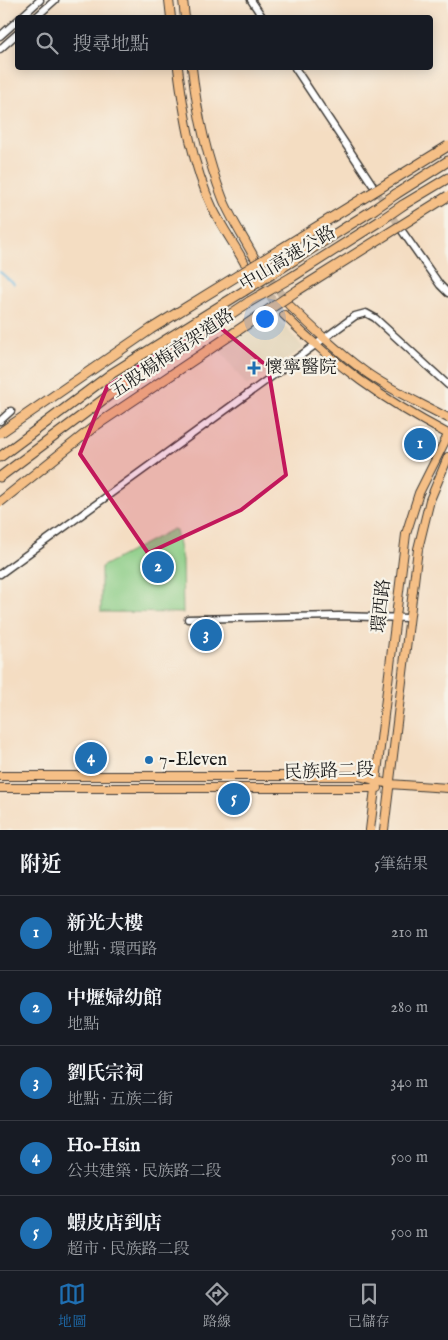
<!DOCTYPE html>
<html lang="zh-TW">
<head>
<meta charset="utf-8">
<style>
	:root { --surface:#171b24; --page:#20242c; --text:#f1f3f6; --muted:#9ea1a6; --line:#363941; --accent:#1f6fb2 }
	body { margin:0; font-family:"IM FELL English","Noto Serif TC",serif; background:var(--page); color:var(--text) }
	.you { position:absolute; left:264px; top:318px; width:18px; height:18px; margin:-12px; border:4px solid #fff; border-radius:50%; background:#1a73e8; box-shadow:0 0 0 8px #1a73e833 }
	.badge { display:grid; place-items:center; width:32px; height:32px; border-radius:50%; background:var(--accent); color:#fff; font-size:16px; font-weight:700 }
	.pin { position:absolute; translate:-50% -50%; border:2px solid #fff; box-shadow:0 1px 5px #0006 }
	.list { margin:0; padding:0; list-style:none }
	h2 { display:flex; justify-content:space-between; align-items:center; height:65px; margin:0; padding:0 20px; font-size:21px }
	h2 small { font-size:16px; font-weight:400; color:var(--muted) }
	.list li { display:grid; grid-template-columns:32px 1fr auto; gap:15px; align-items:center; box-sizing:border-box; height:75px; padding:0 20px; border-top:1px solid var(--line) }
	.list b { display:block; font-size:19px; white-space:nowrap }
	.list p { margin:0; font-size:16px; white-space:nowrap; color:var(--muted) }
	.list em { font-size:16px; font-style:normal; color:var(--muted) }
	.icon { flex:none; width:28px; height:28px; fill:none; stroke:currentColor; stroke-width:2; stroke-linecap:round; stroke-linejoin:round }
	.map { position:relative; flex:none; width:448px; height:830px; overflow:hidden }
	.search { position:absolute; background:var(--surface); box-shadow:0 2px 12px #0003; left:15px; right:15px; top:15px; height:55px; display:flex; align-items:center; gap:12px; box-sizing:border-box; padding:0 18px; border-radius:5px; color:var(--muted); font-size:19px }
	.sheet { height:440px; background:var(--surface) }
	nav { display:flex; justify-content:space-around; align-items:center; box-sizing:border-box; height:70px; border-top:1px solid var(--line); background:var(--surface); font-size:14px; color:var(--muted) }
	nav a { display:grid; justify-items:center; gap:2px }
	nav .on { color:var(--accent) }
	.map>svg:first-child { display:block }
</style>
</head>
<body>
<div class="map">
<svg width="448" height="830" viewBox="0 0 448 830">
	<rect width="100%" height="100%" fill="#f7f3e8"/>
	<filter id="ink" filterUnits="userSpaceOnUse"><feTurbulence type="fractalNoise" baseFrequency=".02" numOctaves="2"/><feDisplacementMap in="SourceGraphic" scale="10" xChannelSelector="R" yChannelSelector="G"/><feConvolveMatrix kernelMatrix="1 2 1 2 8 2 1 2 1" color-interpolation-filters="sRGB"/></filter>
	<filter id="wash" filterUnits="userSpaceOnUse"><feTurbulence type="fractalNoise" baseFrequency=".0096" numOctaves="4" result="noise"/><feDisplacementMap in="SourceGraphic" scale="20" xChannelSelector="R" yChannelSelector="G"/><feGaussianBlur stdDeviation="1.12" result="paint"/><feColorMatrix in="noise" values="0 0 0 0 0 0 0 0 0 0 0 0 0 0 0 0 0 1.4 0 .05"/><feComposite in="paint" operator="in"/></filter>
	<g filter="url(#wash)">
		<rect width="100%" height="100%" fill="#f4ddc2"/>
		<polygon fill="#e1d1b4" points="275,315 304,348 247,386 220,350"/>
		<polygon fill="#8acc85" stroke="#537450" points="173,529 176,530 182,560 183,613 101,612 101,567"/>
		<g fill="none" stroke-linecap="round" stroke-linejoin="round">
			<polyline stroke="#65b6e0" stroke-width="2" points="0,272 14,284"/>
		</g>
	</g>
	<g filter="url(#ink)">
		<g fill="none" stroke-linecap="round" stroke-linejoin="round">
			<polyline stroke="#c9b6a1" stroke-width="6" stroke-dasharray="6 3" stroke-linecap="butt" points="374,187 400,228"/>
			<g stroke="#c9b6a1" stroke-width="8" stroke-dasharray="8 4" stroke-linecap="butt">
				<polyline points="256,260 288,303"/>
				<polyline points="246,265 284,315"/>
			</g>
			<g stroke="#3c3935" stroke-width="9">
				<g id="minor">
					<polyline points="251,0 263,18"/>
					<polyline points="20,18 40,0"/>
					<polyline points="35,18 55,0"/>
					<polyline points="0,36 18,20"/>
					<polyline points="0,49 18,33"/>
					<polyline points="295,68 372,184"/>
					<polyline points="400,228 440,285 448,293"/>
					<polyline points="0,421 11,411"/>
					<polyline points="0,574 355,316 366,313 375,318 448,385"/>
					<polyline points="188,619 339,616 409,618"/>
				</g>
			</g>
			<g stroke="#3c3935" stroke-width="10">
				<g id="major">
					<polyline points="169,0 171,18"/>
					<polyline points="183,0 185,18"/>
					<path d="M 178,68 C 184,115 192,165 213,209 C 222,227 234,244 244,262"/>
					<path d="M 192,68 C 197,113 206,156 223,199 C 231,219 244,238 254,257"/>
					<path d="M 289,305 C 313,328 337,351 364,371 C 390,390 420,403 448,418"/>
					<path d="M 284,315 C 337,367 382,399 448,434"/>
					<polyline points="0,776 359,776 389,784 448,788"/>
					<polyline points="0,788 378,788"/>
					<polyline points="370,830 406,534 419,493 448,435"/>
					<polyline points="384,830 418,549 430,500 448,457"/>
				</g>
			</g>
			<g stroke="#3c3935" stroke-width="11">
				<g id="highway">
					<polyline points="396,194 448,161"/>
					<polyline points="403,205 448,178"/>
					<polyline points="283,267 373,210"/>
					<polyline points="292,277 380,221"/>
					<polyline points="0,457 111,374 244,291"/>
					<polyline points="0,477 120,387 249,302"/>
				</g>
			</g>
			<use href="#minor" stroke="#fff" stroke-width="6"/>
			<use href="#major" stroke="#f5bf86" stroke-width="8"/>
			<use href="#highway" stroke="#f5bf86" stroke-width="9"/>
			<g stroke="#3c3935" stroke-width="11" stroke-linecap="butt">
				<g id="highway-bridge">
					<polyline points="373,210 396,194"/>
					<polyline points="380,221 403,205"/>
					<polyline points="244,291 283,267"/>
					<polyline points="249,302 292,277"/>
					<polyline points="0,433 151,329 448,146"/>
					<polyline points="0,502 95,426 298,290 448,196"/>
				</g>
			</g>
			<use href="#highway-bridge" stroke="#f5bf86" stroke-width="9"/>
		</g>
	</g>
	<path fill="#c2185b" fill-opacity="0.2" stroke="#c2185b" stroke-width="4" stroke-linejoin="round" d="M 211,320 L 268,367 L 286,475 L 241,510 L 148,553 L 80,454 L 107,387 Z"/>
	<g fill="#1f6fb2" stroke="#f7f3e8" stroke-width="2">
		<path d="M251.5 360.5h5v5h5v5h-5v5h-5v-5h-5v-5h5z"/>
		<circle cx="149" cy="760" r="5"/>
	</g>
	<g text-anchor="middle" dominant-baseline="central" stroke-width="4.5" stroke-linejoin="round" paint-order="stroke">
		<g font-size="18" fill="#1c1c1c" stroke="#f7f3e8">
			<text transform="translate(288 259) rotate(-31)">中山高速公路</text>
			<text transform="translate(173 354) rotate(-34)">五股楊梅高架道路</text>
			<text transform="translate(382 606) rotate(-84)">環西路</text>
			<text transform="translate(329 772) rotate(-2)">民族路二段</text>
		</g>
		<g font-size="18" fill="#1c1c1c" stroke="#f7f3e8" text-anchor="start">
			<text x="265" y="368">懷寧醫院</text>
			<text x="159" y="760">7-Eleven</text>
		</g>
	</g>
</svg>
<div class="you"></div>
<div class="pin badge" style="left:420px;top:444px">1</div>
<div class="pin badge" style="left:158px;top:567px">2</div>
<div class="pin badge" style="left:206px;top:635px">3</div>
<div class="pin badge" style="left:91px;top:758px">4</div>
<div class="pin badge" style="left:234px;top:799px">5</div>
<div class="search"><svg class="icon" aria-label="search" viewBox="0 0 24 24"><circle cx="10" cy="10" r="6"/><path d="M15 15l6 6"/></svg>搜尋地點</div>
</div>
<section class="sheet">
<h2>附近<small>5筆結果</small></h2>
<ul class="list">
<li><span class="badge">1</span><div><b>新光大樓</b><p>地點 · 環西路</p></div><em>210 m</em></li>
<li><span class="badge">2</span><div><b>中壢婦幼館</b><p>地點</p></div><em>280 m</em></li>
<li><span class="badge">3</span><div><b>劉氏宗祠</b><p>地點 · 五族二街</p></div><em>340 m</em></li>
<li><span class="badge">4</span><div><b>Ho-Hsin</b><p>公共建築 · 民族路二段</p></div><em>500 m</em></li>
<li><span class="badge">5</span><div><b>蝦皮店到店</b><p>超市 · 民族路二段</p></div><em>500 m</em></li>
</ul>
</section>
<nav>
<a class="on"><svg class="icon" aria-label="map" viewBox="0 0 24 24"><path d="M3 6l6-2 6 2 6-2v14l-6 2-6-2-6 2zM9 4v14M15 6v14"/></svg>地圖</a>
<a><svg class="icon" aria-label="directions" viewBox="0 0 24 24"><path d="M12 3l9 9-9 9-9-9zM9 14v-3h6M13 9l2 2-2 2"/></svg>路線</a>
<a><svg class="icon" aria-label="saved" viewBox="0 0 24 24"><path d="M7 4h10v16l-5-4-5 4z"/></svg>已儲存</a>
</nav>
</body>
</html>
